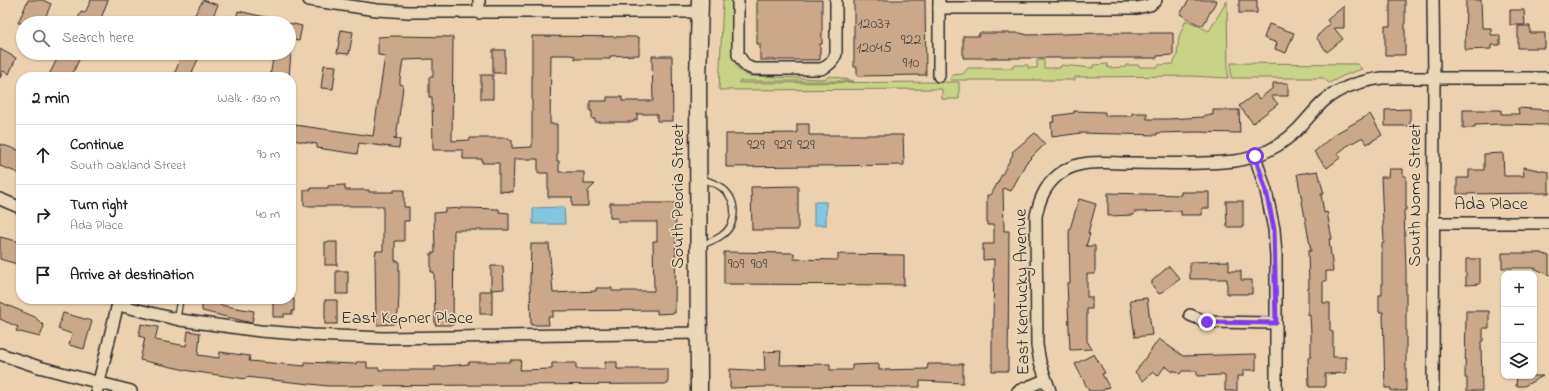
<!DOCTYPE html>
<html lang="en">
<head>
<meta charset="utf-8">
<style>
	:root { --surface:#fff; --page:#f6f6f6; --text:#222; --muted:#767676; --line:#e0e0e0 }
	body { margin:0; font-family:"Indie Flower",sans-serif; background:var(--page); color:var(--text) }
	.controls { position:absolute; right:12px; bottom:12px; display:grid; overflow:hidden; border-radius:8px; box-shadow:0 1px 3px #0004 }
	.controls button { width:36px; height:36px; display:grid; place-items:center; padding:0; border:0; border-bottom:1px solid var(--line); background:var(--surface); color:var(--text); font:20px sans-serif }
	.stop { position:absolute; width:12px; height:12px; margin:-9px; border:3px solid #7c3aed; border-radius:50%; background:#fff }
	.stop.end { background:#7c3aed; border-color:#fff; box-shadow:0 1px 4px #0008 }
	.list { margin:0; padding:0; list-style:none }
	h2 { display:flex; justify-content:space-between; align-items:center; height:52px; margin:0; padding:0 16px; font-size:17px }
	h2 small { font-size:13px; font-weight:400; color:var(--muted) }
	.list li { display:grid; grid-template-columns:26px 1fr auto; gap:12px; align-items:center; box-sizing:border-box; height:60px; padding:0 16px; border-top:1px solid var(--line) }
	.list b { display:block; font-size:15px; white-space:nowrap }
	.list p { margin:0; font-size:13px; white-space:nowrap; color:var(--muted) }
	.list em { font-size:13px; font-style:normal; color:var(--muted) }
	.icon { flex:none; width:22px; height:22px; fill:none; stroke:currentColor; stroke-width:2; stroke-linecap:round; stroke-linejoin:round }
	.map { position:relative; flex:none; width:1549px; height:391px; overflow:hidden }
	.search { position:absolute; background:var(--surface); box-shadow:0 1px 3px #0004; left:16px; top:16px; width:280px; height:44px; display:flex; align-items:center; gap:10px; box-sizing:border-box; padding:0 14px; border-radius:22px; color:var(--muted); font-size:15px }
	.panel { position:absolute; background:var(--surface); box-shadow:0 1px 3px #0004; left:16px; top:72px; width:280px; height:232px; border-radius:16px }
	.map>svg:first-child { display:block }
</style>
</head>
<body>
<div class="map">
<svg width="1549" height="391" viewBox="0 0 1549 391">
	<rect width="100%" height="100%" fill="#ecd1ae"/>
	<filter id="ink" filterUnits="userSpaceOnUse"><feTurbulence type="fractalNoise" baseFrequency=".025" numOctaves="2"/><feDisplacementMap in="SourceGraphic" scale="8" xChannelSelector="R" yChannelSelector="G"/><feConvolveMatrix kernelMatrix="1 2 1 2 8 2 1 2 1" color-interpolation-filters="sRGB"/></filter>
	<g filter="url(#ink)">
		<g fill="#c8d387" stroke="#7a7f59">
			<path d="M 723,0 L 734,0 C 734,17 729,56 739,70 C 742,73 746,75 750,76 L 824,79 L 831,76 L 854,81 L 739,81 L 739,83 L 959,82 L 959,99 L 942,99 L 942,89 L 719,90 Z"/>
			<polygon points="1227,1 1228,78 1191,76 1075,77 1075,80 950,80 952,75 963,74 968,68 1013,68 1013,65 1028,65 1028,68 1037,68 1037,60 1044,60 1044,68 1060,68 1061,65 1093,68 1093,65 1107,64 1108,68 1126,67 1126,65 1139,65 1140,67 1158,67 1158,65 1173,64 1177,56 1179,37 1186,20 1209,31"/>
			<polygon points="1231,63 1357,64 1362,69 1345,75 1329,83 1323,78 1231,78"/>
		</g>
		<g fill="#81c7e2" stroke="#5f8999">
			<rect x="814" y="202" width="12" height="23"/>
			<polygon points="564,207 565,224 533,224 533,208"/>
		</g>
		<g fill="#cca88a" stroke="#2b2b2b">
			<polygon points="28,0 43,0 51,4 45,18 41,16 38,23 18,23"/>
			<polygon points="91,0 108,0 100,21 106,23 76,23 81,12 85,13"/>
			<polygon points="203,0 218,5 210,23 190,23"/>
			<polygon points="757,0 822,0 822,44 820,44 820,60 760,60 760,44 757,44"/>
			<polygon points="854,0 925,0 926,75 857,76 857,67 854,67"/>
			<polygon points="1189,0 1217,0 1203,25 1199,25 1180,14"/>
			<rect x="1239" y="0" width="18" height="13"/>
			<polygon points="1390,0 1405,0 1405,55 1385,55 1385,26 1390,26"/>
			<polygon points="1466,0 1481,0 1482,28 1491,28 1491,35 1500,35 1500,45 1491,45 1491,49 1465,50"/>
			<polygon points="1344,6 1344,28 1334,28 1343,39 1327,52 1316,37 1330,24 1327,20"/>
			<polygon points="1510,10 1524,10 1525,25 1510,25"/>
			<polygon points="238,11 274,19 274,23 235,23"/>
			<polygon points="289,23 302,26 299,41 289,39"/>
			<polygon points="1269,24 1294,33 1286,53 1275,49 1277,43 1264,38"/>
			<polygon points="1518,26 1530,26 1530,33 1545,33 1545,48 1518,48"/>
			<polygon points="341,30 353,32 349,54 337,53"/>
			<polygon points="979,33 1020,33 1028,35 1100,33 1173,33 1173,55 1157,56 1157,58 963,58 963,36 979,36"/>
			<polygon points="394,36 453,37 452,141 470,140 470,138 509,138 509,140 512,140 512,148 532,147 532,36 639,37 639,55 610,56 610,59 575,59 575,56 570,55 551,55 550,124 557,124 557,161 559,161 559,172 584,172 584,184 595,184 588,191 588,206 572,206 572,197 548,197 548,173 538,173 538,159 514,159 513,192 499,191 499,163 482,163 482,159 463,159 463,150 433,150 432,97 429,97 429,77 433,77 433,59 403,60 400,79 400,84 403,85 402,95 396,138 393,138 400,139 399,148 359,143 357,154 317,148 317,144 293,140 295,125 373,136 385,56 378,55 378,37"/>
			<polygon points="0,49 16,58 9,74 3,71 0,78"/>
			<rect x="493" y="50" width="12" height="23"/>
			<polygon points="60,53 82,53 71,77 48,77"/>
			<polygon points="166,53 190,53 199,57 190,77 173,77 180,60"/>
			<polygon points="274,53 291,53 289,77 270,77"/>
			<polygon points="652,56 672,56 673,121 657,121 657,114 637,114 637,120 634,120 634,122 595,122 595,119 592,119 592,111 590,111 590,101 607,101 607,97 622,97 622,101 653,101"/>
			<polygon points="324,65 336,66 333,89 321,88"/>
			<rect x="481" y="75" width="12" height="24"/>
			<polygon points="1273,83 1288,83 1288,96 1271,96 1278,104 1253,123 1239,106 1255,94 1259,99 1273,88"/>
			<polygon points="1518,108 1549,110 1549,125 1500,124 1475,125 1475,128 1463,128 1463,110 1501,110 1501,114 1519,114"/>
			<polygon points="1410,109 1410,126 1385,126 1385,110"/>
			<polygon points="1213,110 1239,110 1240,133 1196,132 1157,133 1157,135 1081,133 1052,137 1051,122 1054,122 1053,116 1074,113 1074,111 1105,112 1105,116 1132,116 1132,113 1147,113 1147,119 1168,119 1204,117 1204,115 1213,115"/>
			<polygon points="1370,114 1382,135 1367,144 1363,138 1361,138 1347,146 1337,154 1341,157 1327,168 1314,152 1335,134"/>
			<polygon points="797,124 809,124 809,135 903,135 904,165 726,167 726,134 797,133"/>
			<polygon points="1035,133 1045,144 1026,163 1011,191 1003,188 1004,231 1009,231 1008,371 992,371 992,329 993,329 994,259 983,260 983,244 994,244 994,225 987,225 987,195 991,195 1013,154 1012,152"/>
			<polygon points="0,144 21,151 21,174 0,166"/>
			<polygon points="1503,153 1504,176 1524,176 1523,167 1549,172 1549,193 1457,194 1457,178 1469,178 1469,170 1484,170 1484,154"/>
			<polygon points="1389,169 1403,169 1403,176 1406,176 1406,210 1404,210 1406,271 1406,391 1391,391 1391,388 1385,388 1383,312 1379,312 1379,295 1382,295 1382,243 1384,243 1381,177 1388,177"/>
			<polygon points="1318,171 1324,194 1321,194 1324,213 1327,212 1332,239 1329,239 1333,271 1326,271 1326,281 1323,281 1323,303 1330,303 1330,331 1333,332 1333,357 1346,357 1346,373 1325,374 1325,387 1309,387 1308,357 1311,357 1311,333 1310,315 1308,315 1308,288 1309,288 1308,251 1311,251 1297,174"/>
			<polygon points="345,185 345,190 369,190 369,192 394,192 394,190 404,190 404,207 409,207 409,221 404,221 404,241 395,241 395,261 399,261 399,295 398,314 396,315 394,324 377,325 376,319 375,256 376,251 383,251 383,206 304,206 304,190 311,190 311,188 328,188 328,186"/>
			<polygon points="798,186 798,230 752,230 751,187"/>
			<polygon points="1181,192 1209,192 1209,208 1202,208 1202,215 1181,215 1181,211 1134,212 1134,215 1108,216 1108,193 1181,195"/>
			<polygon points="1079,199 1096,204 1088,233 1090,234 1086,246 1095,246 1095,274 1087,274 1087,297 1092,297 1092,309 1087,309 1087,341 1092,349 1070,350 1067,283 1070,283 1069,232"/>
			<polygon points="1226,201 1243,201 1243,227 1227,227"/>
			<polygon points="610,203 676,203 675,313 657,314 657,310 553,311 553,317 548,317 549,325 531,325 530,282 531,244 549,244 553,293 596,291 596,288 612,288 612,291 654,291 653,241 657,241 657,222 618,222 618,218 610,218"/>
			<polygon points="464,208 499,209 499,212 509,213 509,230 454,230 453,325 435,325 434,272 431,272 431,253 435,253 434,213 445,212 445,209"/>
			<polygon points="0,237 21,242 21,251 17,264 0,259"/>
			<rect x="325" y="242" width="12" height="23"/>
			<polygon points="724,252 794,253 794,259 838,260 838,254 904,255 904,285 724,284"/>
			<polygon points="1502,253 1541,253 1549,256 1549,275 1534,268 1502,268"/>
			<polygon points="1466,259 1480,259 1480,284 1466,285"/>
			<polygon points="1229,261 1229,271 1241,271 1241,280 1252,280 1252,294 1227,294 1227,279 1190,279 1190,262"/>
			<polygon points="491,266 503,266 504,289 491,290"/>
			<polygon points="1169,266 1180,279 1159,294 1152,285 1152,281"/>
			<rect x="336" y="271" width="12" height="23"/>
			<rect x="480" y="291" width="12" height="23"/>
			<polygon points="1147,298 1152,335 1135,337 1130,300"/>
			<polygon points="202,299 221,299 220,305 254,311 252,323 202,311"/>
			<polygon points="273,299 294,299 294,311 292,311 292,314 284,314 284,317 273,317"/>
			<rect x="325" y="300" width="12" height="24"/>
			<polygon points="0,302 35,317 44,326 40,337 16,331 18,327 0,319"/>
			<polygon points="1466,311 1489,311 1489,328 1483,328 1483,341 1481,341 1482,391 1467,391 1467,378 1465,378"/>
			<polygon points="63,313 92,321 84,349 69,345 72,334 58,329"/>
			<polygon points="141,324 158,327 155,340 186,346 188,331 200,333 198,355 219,358 220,352 250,356 249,361 305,366 305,362 356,364 356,362 367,362 367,368 379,368 379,370 436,370 434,367 469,364 469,362 510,362 510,360 521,360 520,370 552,369 552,363 576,363 576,369 605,369 605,362 617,362 617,369 668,369 668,384 328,386 246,377 246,379 190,371 140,360 145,338 139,336"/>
			<polygon points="1159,339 1183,356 1256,354 1256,370 1243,370 1243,376 1237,376 1237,391 1225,391 1225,376 1222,375 1197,376 1197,371 1182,371 1180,374 1174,370 1173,372 1165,366 1158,376 1153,372 1143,381 1135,372"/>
			<polygon points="781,351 780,365 830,364 830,370 852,370 852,365 879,364 879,370 927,369 928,364 963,364 963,383 920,381 920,387 766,386 766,387 730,388 730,369 765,371 764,352"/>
			<polygon points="1094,354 1105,373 1102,374 1109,387 1101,391 1089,391 1075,364"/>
			<polygon points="1517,376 1543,376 1524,386 1516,386"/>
		</g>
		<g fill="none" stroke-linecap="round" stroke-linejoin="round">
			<g stroke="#2b2b2b" stroke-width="8">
				<g id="service">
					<path d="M 700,178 C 708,181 716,183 722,188 C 739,201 737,225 721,236 C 715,240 707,243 701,245"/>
					<polyline points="177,318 180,299"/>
				</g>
			</g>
			<g stroke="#2b2b2b" stroke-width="14">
				<g id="minor">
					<polyline points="309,0 377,10 408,12 700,12"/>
					<polyline points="479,0 479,13"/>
					<path d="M 738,0 L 738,55 L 746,66 L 753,69 L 821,69 C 829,66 833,62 836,54 L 836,0"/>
					<polyline points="939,0 939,76"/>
					<polyline points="1433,0 1434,78 1433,391"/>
					<polyline points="939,8 1137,8 1150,5 1156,0"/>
					<polyline points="1255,156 1266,191 1274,229 1276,255 1276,391"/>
					<polyline points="0,199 21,208"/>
					<polyline points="1433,223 1549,223"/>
					<polyline points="118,305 180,320 260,331 312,335 383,338 699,333"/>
					<polyline points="1190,315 1207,322 1276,323"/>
					<polyline points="0,354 39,367 131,391"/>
					<polyline points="97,390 119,299"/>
					<polyline points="1018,391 1045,380"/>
					<path d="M 1050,391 L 1040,362 L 1037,345 L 1036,216 C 1040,197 1047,181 1064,171 C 1082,159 1108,163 1129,163 C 1164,163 1200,165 1235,161 C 1258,158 1281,146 1297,130 C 1306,121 1314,110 1324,101 C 1340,87 1361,81 1382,78 L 1549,78"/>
				</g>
			</g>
			<g stroke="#2b2b2b" stroke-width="19">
				<polyline id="secondary" points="699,391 698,81 700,0"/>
			</g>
			<use href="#service" stroke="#ead7b5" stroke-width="5.5"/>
			<use href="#minor" stroke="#ead7b5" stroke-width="11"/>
			<use href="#secondary" stroke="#ead7b5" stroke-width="16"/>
		</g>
	</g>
	<g fill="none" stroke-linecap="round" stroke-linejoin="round" filter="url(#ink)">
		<polyline stroke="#7c3aed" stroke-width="5" points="1207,322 1276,323 1274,229 1266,191 1255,156"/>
	</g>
	<g text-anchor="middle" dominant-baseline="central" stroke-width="3.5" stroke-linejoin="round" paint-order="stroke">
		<g font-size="16" fill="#534a43">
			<text x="874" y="24">12037</text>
			<text x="911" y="40">922</text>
			<text x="874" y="48">12045</text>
			<text x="911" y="63">910</text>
			<text x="756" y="145">929</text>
			<text x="783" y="145">929</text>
			<text x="806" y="145">929</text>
			<text x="736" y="264">909</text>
			<text x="759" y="264">909</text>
		</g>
		<g font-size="18" fill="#2b2b2b" stroke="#ead7b5">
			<text transform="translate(1416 195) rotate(-90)">South Nome Street</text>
			<text transform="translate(679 196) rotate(-90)">South Peoria Street</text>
			<text x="1491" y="205">Ada Place</text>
			<text transform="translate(1023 292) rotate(-91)">East Kentucky Avenue</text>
			<text x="407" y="319">East Kepner Place</text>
		</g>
	</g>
</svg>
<div class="controls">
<button>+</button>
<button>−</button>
<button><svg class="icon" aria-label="layers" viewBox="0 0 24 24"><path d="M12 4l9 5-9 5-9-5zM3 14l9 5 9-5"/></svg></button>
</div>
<div class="stop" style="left:1255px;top:156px"></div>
<div class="stop end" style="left:1207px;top:322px"></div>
<div class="search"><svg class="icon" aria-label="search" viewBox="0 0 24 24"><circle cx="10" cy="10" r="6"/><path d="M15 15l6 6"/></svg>Search here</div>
<section class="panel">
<h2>2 min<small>Walk · 130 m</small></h2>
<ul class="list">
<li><svg class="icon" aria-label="ahead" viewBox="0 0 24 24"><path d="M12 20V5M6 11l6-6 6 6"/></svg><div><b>Continue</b><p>South Oakland Street</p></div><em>90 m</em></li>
<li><svg class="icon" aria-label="right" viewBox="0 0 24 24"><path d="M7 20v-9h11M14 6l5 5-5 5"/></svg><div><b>Turn right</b><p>Ada Place</p></div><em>40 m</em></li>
<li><svg class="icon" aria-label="arrive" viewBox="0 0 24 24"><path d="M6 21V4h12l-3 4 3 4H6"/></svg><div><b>Arrive at destination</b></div></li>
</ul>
</section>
</div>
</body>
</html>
